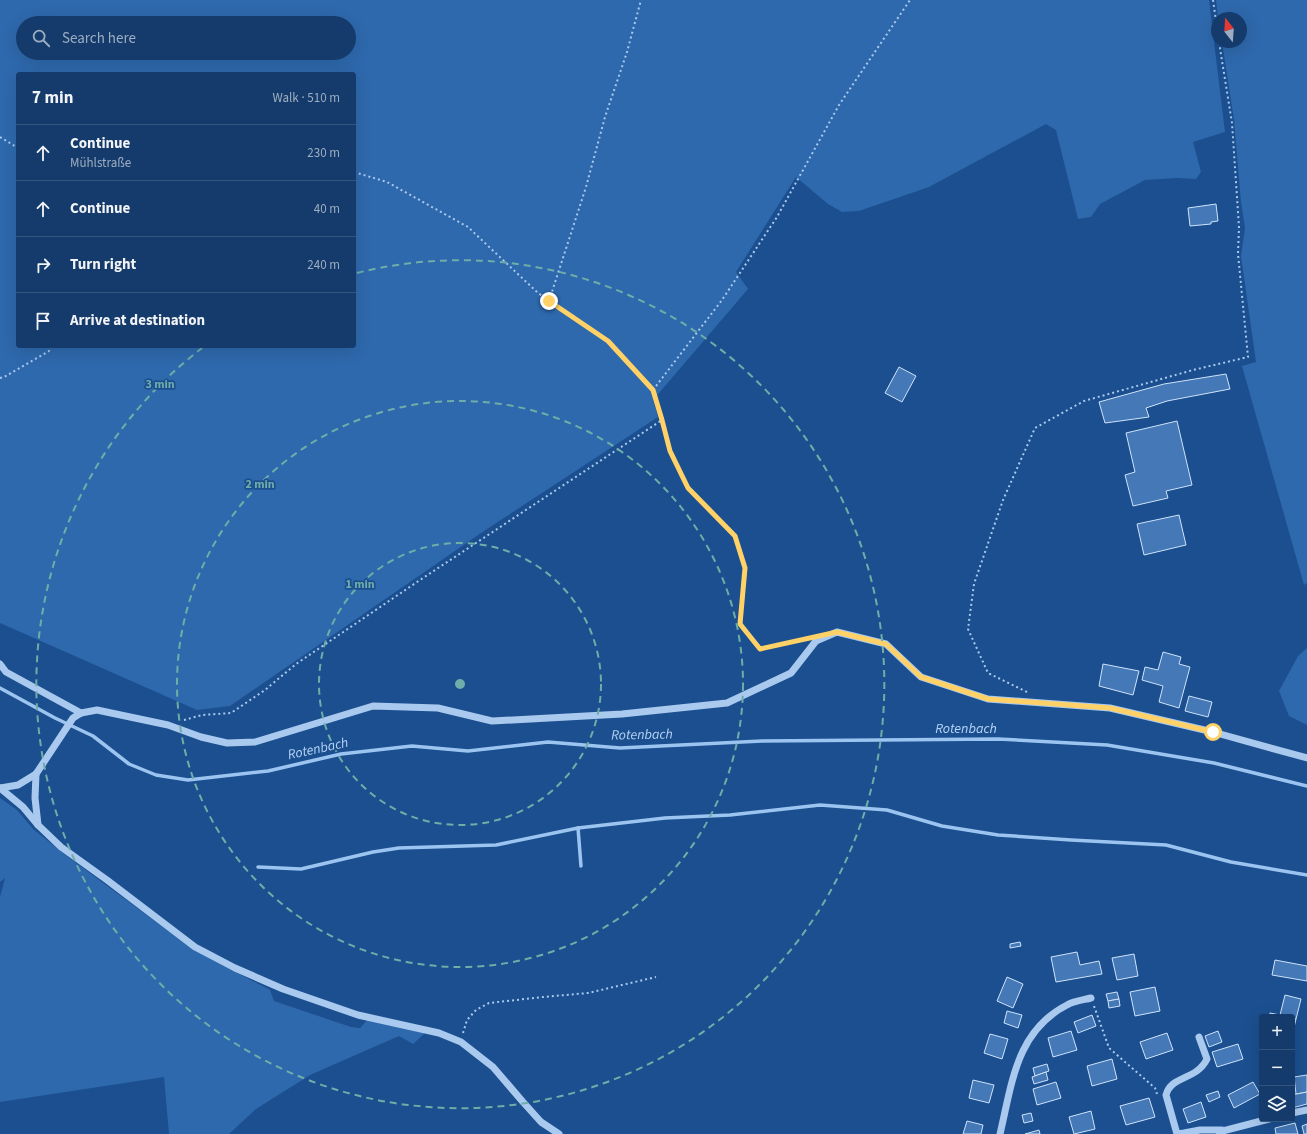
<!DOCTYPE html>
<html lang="en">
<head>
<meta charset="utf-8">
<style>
	:root { --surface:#143b6b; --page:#1d4271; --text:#f1f3f6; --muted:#9dadc1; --line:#33557e }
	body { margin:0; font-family:"Source Sans 3",sans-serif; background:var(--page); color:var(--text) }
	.controls { position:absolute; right:12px; bottom:12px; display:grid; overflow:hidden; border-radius:4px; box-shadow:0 4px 16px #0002 }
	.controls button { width:36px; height:36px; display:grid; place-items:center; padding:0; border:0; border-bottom:1px solid var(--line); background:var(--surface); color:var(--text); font:20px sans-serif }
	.compass { position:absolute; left:1211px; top:12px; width:36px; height:36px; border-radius:50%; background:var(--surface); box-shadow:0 4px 16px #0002; rotate:343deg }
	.stop { position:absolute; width:12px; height:12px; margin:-9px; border:3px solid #ffd166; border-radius:50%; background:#fff }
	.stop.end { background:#ffd166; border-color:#fff; box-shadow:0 1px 4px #0008 }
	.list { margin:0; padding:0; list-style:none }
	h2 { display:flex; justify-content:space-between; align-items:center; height:52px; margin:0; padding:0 16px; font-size:17px }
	h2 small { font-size:13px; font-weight:400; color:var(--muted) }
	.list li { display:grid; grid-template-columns:26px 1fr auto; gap:12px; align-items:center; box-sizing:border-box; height:56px; padding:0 16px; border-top:1px solid var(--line) }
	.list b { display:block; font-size:15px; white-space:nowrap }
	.list p { margin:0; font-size:13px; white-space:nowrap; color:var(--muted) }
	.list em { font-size:13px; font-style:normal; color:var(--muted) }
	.icon { flex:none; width:22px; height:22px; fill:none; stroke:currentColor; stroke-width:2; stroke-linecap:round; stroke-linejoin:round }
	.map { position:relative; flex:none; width:1307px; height:1134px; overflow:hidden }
	.search { position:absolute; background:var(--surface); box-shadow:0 4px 16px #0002; left:16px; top:16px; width:340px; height:44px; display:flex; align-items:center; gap:10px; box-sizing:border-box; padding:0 14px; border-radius:22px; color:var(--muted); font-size:15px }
	.panel { position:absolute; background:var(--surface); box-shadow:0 4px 16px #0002; left:16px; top:72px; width:340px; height:276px; border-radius:4px }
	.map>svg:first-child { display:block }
</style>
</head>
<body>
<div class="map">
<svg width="1307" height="1134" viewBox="0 0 1307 1134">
	<rect width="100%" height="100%" fill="#1b4f8f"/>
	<g fill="#2e69ad" fill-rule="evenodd">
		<path d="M 0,0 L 1209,0 L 1225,132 L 1193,142 L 1201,172 L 1196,179 L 1177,178 L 1145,180 L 1100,204 L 1091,217 L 1078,219 L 1056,130 L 1046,124 L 929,187 L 859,211 L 842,212 L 828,204 L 796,177 L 736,272 L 748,289 L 653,400 L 658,417 L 484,531 L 230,706 L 197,710 L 0,623 ZM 23,23 L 349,23 L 349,53 L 23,53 ZM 18,74 L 354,74 L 354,346 L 18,346 Z"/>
		<polygon points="1216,0 1307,0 1307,583 1304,585 1242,366 1256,362 1241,256 1245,228 1241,202 1234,120 1222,42 1241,42 1241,18 1218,18"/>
		<polygon points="1307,648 1307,725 1289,716 1279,691 1298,656"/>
		<polygon points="0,798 17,810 33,829 68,857 194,950 270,990 274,1001 351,1027 360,1028 368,1019 425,1033 413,1044 399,1036 310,1075 256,1109 229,1134 169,1134 164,1077 0,1102 0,897 5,878 0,882"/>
	</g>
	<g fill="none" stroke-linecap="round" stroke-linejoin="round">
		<g stroke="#9cc4f0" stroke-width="3.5">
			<polyline points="0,688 55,718 93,736 129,764 156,775 188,780 268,771 341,754 412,746 468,751 548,742 620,748 762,741 998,739 1107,745 1214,763 1307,786"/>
			<polyline points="578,828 581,866"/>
			<polyline points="258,867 301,869 373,852 399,848 496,845 578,828 665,818 730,815 820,805 887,810 942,826 998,835 1071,840 1166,845 1231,862 1307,875"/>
		</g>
	</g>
	<g fill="#4478b7" stroke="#cfe3fa">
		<polygon points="1216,204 1218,221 1211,222 1211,224 1190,226 1188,208"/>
		<polygon points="899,367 916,376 902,402 885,393"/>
		<polygon points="1226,374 1230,389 1167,401 1146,408 1149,417 1105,423 1099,402 1164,384"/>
		<polygon points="1177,421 1192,485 1166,491 1168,498 1133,506 1125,475 1135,472 1126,433"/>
		<polygon points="1179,515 1186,545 1144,555 1137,524"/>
		<polygon points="1163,652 1181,657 1179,664 1190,667 1179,708 1159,702 1163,686 1142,680 1145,667 1158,670"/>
		<polygon points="1103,664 1139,671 1133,695 1099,686"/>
		<polygon points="1189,696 1212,702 1208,717 1185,711"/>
		<polygon points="1020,942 1021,946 1010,948 1010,944"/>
		<polygon points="1077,952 1080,965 1099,961 1102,974 1056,982 1051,957"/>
		<polygon points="1134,954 1138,976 1117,980 1112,958"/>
		<polygon points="1275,960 1307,966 1307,981 1272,975"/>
		<polygon points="1007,977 1023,984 1013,1008 997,1001"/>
		<polygon points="1155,987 1160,1011 1135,1016 1130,992"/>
		<polygon points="1117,992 1119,999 1108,1001 1106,994"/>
		<polygon points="1285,995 1301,999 1296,1019 1280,1015"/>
		<polygon points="1119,999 1120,1006 1109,1008 1108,1001"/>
		<polygon points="1007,1011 1022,1015 1018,1028 1004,1023"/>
		<polygon points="1270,1013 1280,1015 1288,1017 1269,1017"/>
		<polygon points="1092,1015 1096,1026 1078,1033 1074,1022"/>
		<polygon points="1292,1018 1296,1019 1292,1036"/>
		<polygon points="1071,1031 1077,1050 1053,1057 1048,1038"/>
		<polygon points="1218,1031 1222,1042 1209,1047 1205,1036"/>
		<polygon points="1167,1033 1173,1050 1146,1059 1140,1042"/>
		<polygon points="990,1034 1008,1039 1002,1059 984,1053"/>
		<polygon points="1238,1044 1243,1059 1217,1067 1212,1052"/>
		<polygon points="1112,1059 1117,1079 1092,1086 1087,1066"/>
		<polygon points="1047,1064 1049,1071 1035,1076 1033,1068"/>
		<polygon points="1046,1072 1048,1080 1034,1084 1032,1077"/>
		<polygon points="1307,1075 1307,1092 1296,1094 1294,1077"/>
		<polygon points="973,1080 994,1085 989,1103 969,1098"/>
		<polygon points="1056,1082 1061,1098 1037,1105 1033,1089"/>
		<polygon points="1253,1082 1260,1094 1234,1108 1228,1095"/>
		<polygon points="1218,1091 1220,1097 1209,1102 1206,1095"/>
		<polygon points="1307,1092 1307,1104 1292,1108 1292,1095"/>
		<polygon points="1149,1098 1155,1117 1126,1125 1120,1106"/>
		<polygon points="1201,1102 1206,1117 1188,1123 1183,1109"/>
		<polygon points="1091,1111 1095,1129 1074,1134 1069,1117"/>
		<polygon points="1031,1113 1033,1121 1024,1123 1022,1115"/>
		<polygon points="967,1121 983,1125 981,1134 963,1134"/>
		<polygon points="1295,1123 1298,1134 1276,1134 1275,1128"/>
		<polygon points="1307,1124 1307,1134 1304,1134 1302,1126"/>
		<polygon points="1039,1130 1040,1134 1025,1134"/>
	</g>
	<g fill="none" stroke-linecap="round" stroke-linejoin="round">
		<g stroke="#a9c9ee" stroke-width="2" stroke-dasharray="2 3" stroke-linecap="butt">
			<polyline points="1213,0 1217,28"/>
			<polyline points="0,137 18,148"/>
			<polyline points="354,172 387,182 468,227 538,293 608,341 653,390 662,420 670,451 688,488 735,536 745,568 741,623 760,649 806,639"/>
			<polyline points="549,301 586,187 605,117 627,52 641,0"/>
			<polyline points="0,378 4,377 49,351 51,346"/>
			<polyline points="653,390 722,300 777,217 839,105 910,0"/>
			<polyline points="1027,692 988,673 968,629 974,584 1003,500 1035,428 1084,401 1193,370 1248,357 1238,254 1239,227 1232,123 1219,42"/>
			<polyline points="184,720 202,715 231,713 265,690 296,664 420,580 662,420"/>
			<polyline points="1094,1006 1109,1048 1155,1088 1157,1094"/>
			<polyline points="463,1033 467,1020 476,1010 489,1003 543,997 588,993 656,977"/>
		</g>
		<g stroke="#a9c9ee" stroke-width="7">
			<polyline points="0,664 6,672 81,713"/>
			<polyline points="36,774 35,798 38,825 61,847 107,880 195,947 235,968 283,989 358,1015 439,1033 461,1042 493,1067 523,1102 541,1122 559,1134"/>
			<polyline points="0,788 18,785 36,774 73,718 81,713 97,710 168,725 201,737 227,743 255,742 373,706 438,708 492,721 622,714 727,703 791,673 816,641 837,632 886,644 921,677 988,699 1110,708 1213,732 1307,758"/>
			<polyline points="0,788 23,807 38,825"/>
			<path d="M 1199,1037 L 1207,1059 C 1196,1081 1171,1075 1166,1095 L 1177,1134 L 1184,1133 L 1200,1130 L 1222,1130"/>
			<polyline points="1292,1113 1307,1110"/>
			<polyline points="1219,1132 1269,1119"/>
			<path d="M 1000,1134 C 1012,1084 1016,1031 1067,1005 C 1074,1001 1083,1000 1091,998"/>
		</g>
	</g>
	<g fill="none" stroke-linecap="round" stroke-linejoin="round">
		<polyline stroke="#ffd166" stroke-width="5" points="549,301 608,341 653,390 662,420 670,451 688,488 735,536 745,568 740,624 760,649 837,632 886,644 921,677 988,699 1110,708 1213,732"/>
	</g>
	<g fill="none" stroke="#6fada8" stroke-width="2" stroke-dasharray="7 5">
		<circle cx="460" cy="684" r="141"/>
		<circle cx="460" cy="684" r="283"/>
		<path d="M357 273A424 424 0 1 1 202 348"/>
	</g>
	<g text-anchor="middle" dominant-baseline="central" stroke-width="3.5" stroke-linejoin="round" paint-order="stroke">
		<g font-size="14" font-style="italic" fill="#b5d3f5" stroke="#1b4f8f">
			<text x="966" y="729">Rotenbach</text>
			<text transform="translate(642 735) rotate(-1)">Rotenbach</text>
			<text transform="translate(318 749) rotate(-12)">Rotenbach</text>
		</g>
	</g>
	<circle cx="460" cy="684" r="6" fill="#6fada8" stroke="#1b4f8f" stroke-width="2"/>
	<g font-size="12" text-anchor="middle" font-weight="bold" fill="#6fada8" stroke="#1b4f8f" stroke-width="3.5" stroke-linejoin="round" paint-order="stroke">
		<text x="160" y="388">3 min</text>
		<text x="260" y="488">2 min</text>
		<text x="360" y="588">1 min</text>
	</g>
</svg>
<div class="controls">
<button>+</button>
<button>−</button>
<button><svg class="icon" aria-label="layers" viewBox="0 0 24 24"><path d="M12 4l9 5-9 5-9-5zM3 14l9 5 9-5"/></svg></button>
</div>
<svg class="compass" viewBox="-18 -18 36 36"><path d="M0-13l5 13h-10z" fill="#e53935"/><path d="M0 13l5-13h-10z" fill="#9dadc1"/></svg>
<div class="stop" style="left:1213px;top:732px"></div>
<div class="stop end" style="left:549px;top:301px"></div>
<div class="search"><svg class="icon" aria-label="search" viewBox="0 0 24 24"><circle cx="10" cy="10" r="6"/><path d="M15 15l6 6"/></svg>Search here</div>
<section class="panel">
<h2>7 min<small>Walk · 510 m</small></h2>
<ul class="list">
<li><svg class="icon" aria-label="ahead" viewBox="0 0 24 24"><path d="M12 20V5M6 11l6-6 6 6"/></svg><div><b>Continue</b><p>Mühlstraße</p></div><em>230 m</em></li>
<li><svg class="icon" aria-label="ahead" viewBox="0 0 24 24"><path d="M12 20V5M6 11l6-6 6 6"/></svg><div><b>Continue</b></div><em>40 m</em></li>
<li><svg class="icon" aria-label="right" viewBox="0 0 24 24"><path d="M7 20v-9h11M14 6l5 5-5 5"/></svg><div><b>Turn right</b></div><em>240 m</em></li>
<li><svg class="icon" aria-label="arrive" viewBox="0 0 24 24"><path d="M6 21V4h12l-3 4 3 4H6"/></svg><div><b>Arrive at destination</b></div></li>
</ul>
</section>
</div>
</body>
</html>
